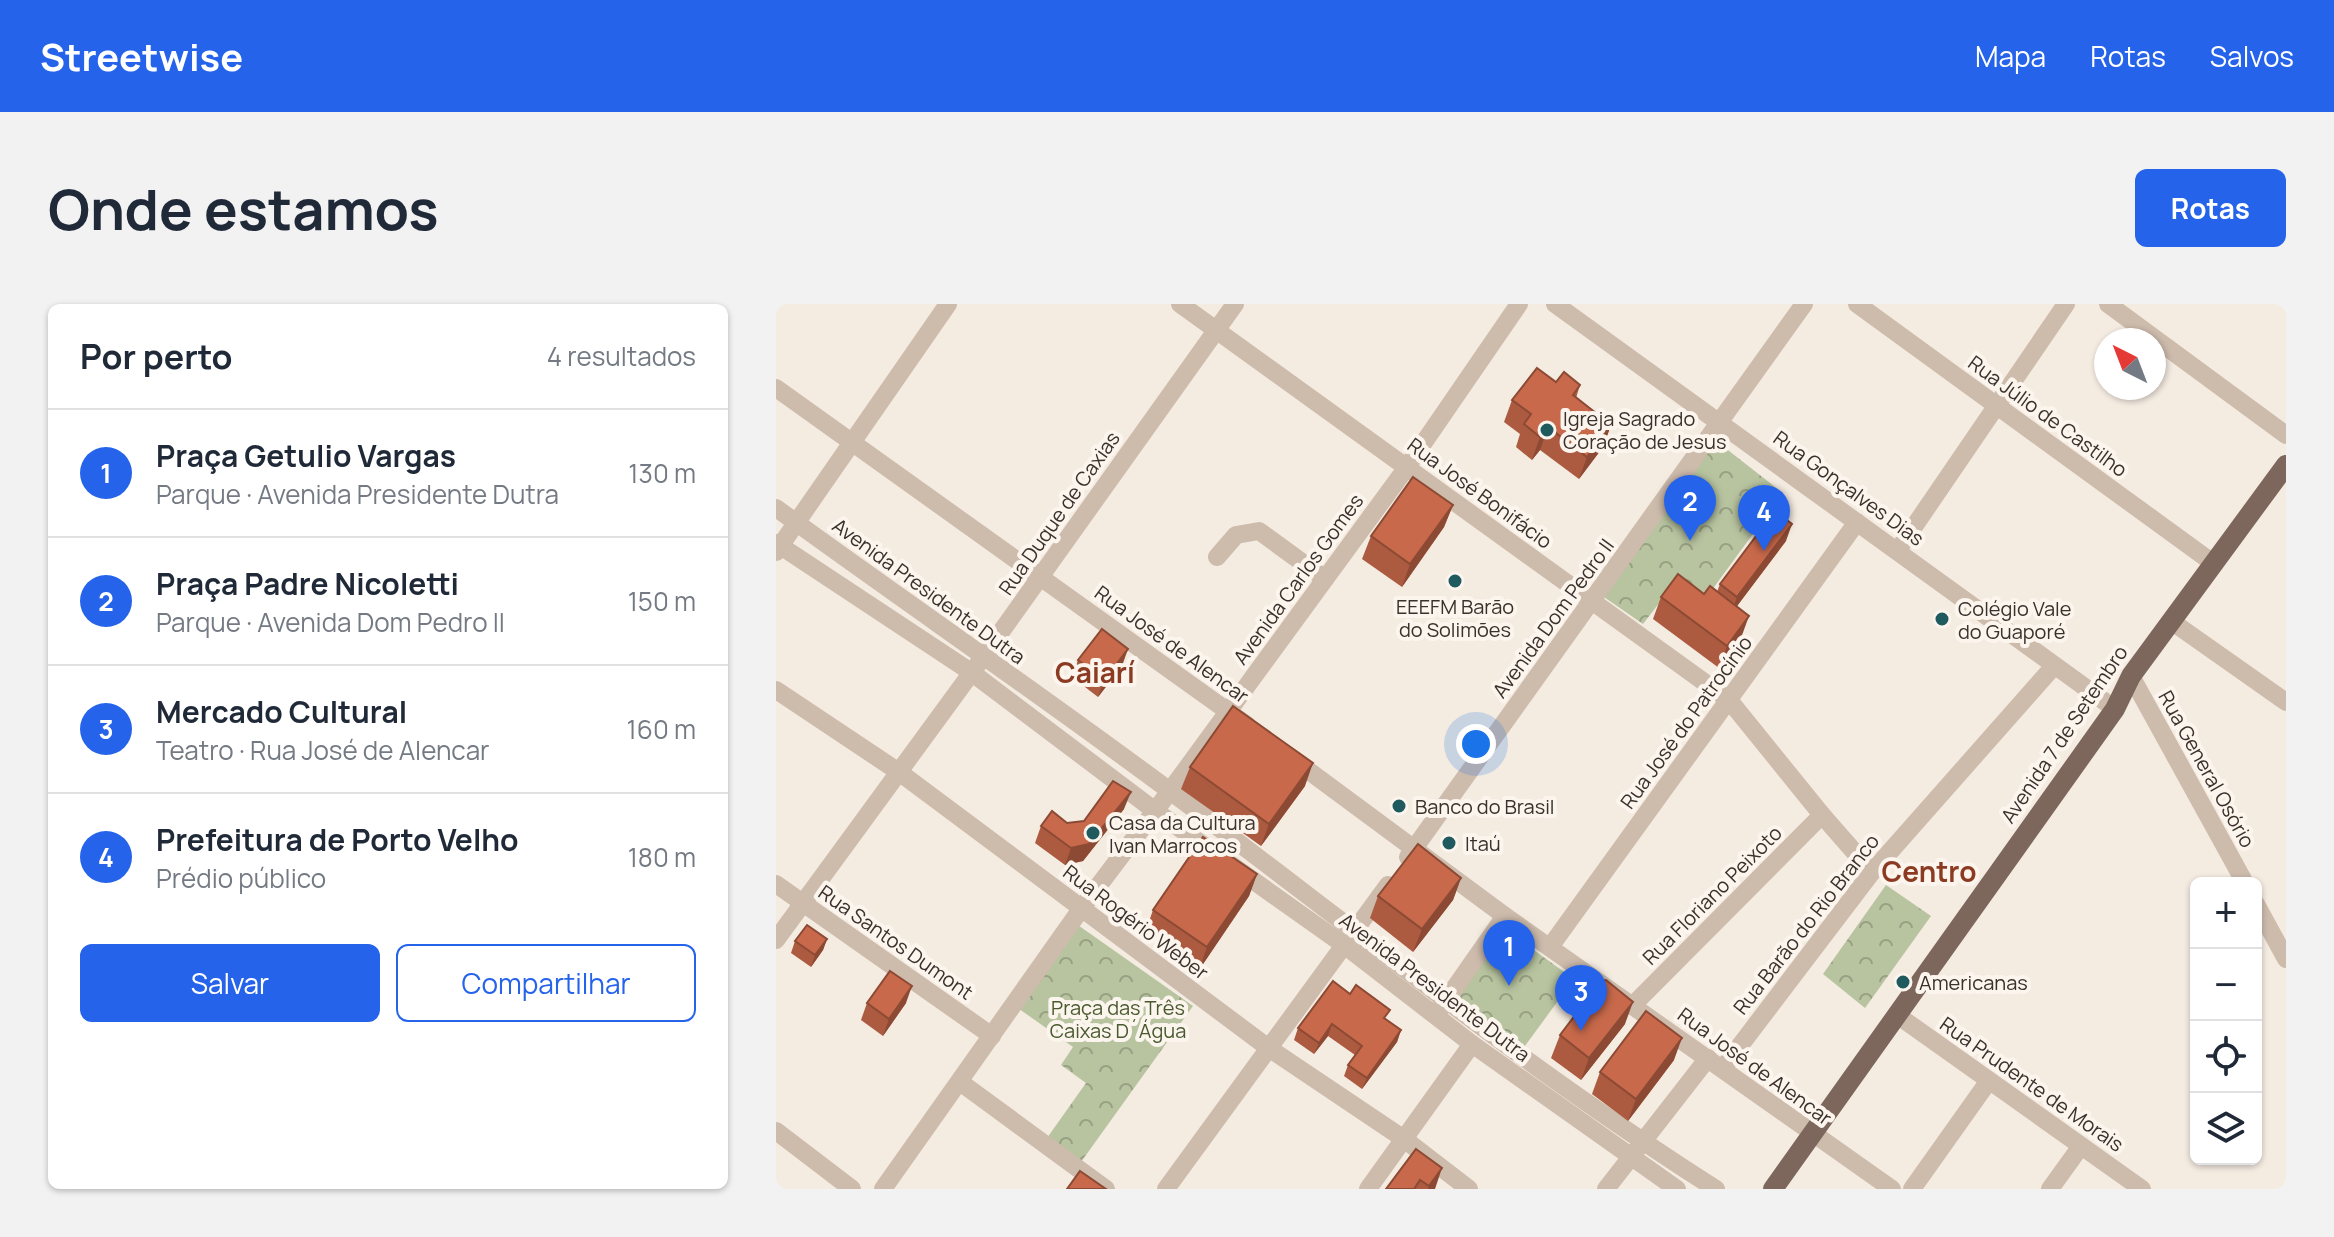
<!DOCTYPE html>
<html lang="pt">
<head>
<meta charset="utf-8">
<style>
	:root { --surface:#fff; --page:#f2f2f3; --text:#1f2937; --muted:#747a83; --line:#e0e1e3; --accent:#2563eb }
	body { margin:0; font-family:Manrope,sans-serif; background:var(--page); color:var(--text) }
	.controls { position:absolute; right:24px; bottom:24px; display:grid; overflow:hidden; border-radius:12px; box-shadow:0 2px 6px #0004 }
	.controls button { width:72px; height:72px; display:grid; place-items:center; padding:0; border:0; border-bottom:2px solid var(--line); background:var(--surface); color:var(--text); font:40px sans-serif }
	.compass { position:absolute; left:1318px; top:24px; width:72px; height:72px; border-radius:50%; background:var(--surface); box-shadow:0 2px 6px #0004; rotate:318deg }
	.you { position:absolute; left:700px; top:440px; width:28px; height:28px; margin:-20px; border:6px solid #fff; border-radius:50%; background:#1a73e8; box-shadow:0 0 0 12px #1a73e833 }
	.badge { display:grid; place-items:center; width:52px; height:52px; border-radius:50%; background:var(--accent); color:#fff; font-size:26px; font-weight:700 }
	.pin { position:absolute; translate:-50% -66px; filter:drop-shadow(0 2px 4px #0008) }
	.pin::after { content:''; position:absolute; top:42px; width:28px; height:24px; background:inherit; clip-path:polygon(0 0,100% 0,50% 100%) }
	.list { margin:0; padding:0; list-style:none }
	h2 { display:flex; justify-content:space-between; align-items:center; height:104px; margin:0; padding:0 32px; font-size:34px }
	h2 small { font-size:26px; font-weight:400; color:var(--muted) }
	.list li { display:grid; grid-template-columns:52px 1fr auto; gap:24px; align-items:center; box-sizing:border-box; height:128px; padding:0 32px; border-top:2px solid var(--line) }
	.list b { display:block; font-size:30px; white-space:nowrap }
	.list p { margin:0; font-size:26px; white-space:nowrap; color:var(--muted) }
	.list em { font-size:26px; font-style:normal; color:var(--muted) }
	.actions { display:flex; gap:16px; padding:24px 32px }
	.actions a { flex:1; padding:18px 0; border:2px solid var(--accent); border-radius:12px; text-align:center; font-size:28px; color:var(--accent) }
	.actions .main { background:var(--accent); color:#fff }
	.icon { flex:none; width:44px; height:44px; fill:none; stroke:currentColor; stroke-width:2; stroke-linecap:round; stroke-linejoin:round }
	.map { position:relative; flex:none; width:1510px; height:885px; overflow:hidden; border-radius:12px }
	header { display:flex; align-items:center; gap:48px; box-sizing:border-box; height:112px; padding:0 40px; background:var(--accent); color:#fff }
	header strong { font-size:38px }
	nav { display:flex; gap:44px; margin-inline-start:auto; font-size:28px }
	.intro { display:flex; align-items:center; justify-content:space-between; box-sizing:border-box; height:192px; padding:0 48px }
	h1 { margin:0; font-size:56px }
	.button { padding:20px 36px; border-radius:12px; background:var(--accent); color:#fff; font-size:28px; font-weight:700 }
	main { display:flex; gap:48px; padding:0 48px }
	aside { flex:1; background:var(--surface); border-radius:12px; box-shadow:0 2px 6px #0004 }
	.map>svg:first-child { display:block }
</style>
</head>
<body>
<header>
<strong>Streetwise</strong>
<nav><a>Mapa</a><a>Rotas</a><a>Salvos</a></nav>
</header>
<div class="intro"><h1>Onde estamos</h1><a class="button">Rotas</a></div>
<main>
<aside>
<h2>Por perto<small>4 resultados</small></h2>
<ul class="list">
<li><span class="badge">1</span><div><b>Praça Getulio Vargas</b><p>Parque · Avenida Presidente Dutra</p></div><em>130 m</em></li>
<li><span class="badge">2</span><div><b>Praça Padre Nicoletti</b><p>Parque · Avenida Dom Pedro II</p></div><em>150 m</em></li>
<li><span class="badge">3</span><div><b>Mercado Cultural</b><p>Teatro · Rua José de Alencar</p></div><em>160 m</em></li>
<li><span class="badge">4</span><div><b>Prefeitura de Porto Velho</b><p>Prédio público</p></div><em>180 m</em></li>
</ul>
<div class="actions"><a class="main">Salvar</a><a>Compartilhar</a></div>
</aside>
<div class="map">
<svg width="1510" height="885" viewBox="0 0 1510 885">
	<defs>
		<pattern id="forest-crowns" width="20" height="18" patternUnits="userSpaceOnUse" patternTransform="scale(2)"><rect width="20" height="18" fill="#b8c4a0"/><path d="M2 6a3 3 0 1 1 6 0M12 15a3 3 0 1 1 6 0" fill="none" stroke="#97a083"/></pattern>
	</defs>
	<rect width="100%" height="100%" fill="#f4ebe1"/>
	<g fill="url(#forest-crowns)">
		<polygon points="939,136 1007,189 922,305 894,285 867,320 825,291"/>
		<polygon points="1110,581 1155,612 1089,704 1047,670"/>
		<polygon points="299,619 417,702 305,858 271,834 310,779 285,761 297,743 239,702"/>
		<polygon points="720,619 798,675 746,746 668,690"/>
	</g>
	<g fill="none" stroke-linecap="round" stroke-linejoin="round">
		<g stroke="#cdbbac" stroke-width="18">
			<polyline points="404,0 953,396 1046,511 1096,568"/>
			<polyline points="779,0 1339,405"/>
			<polyline points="1081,0 1437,259"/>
			<polyline points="1332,0 1510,131"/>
			<polyline points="0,84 471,421"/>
			<path d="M 0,204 C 132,300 267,392 398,490 C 577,624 751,765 940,885"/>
			<polyline points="0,239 195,368 378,506 568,641 696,740 901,885"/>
			<polyline points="1122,246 1290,0"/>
			<polyline points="0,248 172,0"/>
			<polyline points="441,253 460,231 483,227 549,275"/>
			<polyline points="1395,317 1510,398"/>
			<polyline points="1355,372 1469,579"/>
			<polyline points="0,386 123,468 494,745 628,835 693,885"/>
			<polyline points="514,453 729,612 1116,885"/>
			<polyline points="632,553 1028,0"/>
			<polyline points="0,580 216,732"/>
			<polyline points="1480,600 1510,655"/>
			<polyline points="0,636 207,353 459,0"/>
			<polyline points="774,643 1081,218"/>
			<polyline points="856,702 1046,511"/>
			<polyline points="664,705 729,612"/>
			<polyline points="1121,711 1366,885"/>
			<polyline points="947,764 1096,568 1278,362"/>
			<polyline points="184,778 330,885"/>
			<polyline points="0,827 76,885"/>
			<polyline points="107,885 305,605 394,487 631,163 743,0"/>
			<polyline points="390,885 612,581"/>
			<polyline points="592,885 696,740"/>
			<polyline points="830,885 932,754"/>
			<polyline points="1136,885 1212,778"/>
			<polyline points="1274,885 1305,842"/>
		</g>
		<polyline stroke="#7d675c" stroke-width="20" points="997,885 1339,405 1355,372 1510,161"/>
	</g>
	<g fill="#ac5a40">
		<polygon points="780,78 804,81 800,94 835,121 827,143 803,175 764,146 756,156 740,143 744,130 728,118 736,96"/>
		<polygon points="677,201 668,223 626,283 586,255 595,232"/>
		<polygon points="1010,237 961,302 965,334 943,364 877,315 885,293 928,290 941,288 944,280"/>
		<polygon points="302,356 346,362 322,393 296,373"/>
		<polygon points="414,463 529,482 485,542 405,485"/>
		<polygon points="348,505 307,557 289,561 259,539 265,522 308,517"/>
		<polygon points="481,570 473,592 423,666 369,629 377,606"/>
		<polygon points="685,574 677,596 637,648 594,614 602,592"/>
		<polygon points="51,635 47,646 35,663 15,649 19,637"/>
		<polygon points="91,699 130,699 107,732 85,716"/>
		<polygon points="611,716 625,726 621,738 586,785 568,772 572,761 579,751 552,732 538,750 518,736 522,724"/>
		<polygon points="849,720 805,776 775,754 784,731"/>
		<polygon points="898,756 852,817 816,790 824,768"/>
		<polygon points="640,845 659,885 610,885"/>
	</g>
	<g fill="#8c4a34">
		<polygon points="835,121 827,143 803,175 811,153"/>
		<polygon points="772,123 764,146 756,156 764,133"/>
		<polygon points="677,201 668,223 626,283 634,260"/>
		<polygon points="1016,220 1010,237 955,310 961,293"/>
		<polygon points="973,312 965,334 943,364 951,342"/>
		<polygon points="352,345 346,362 322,393 328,376"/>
		<polygon points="537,459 529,482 485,542 493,520"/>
		<polygon points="355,488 348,505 307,557 289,561 295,544"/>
		<polygon points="481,570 473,592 423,666 431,643"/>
		<polygon points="685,574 677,596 637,648 646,625"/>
		<polygon points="51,635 47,646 35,663 39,651"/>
		<polygon points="136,682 130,699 107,732 113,715"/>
		<polygon points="857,698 849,720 805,776 813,754"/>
		<polygon points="556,720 552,732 538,750 543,739"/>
		<polygon points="625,726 621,738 586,785 591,774"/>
		<polygon points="906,734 898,756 852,817 860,795"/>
		<polygon points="666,864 659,885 652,885 653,882"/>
	</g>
	<g fill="#c8694b" stroke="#8c4a34" stroke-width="2">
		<polygon points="761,64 780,78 788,68 804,81 797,91 835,121 811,153 772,123 764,133 748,120 755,110 736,96"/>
		<polygon points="637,173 677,201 634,260 595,232"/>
		<polygon points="999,207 1016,220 961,293 944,280"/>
		<polygon points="902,270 928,290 934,282 973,312 951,342 885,293"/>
		<polygon points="326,325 352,345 328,376 302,356"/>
		<polygon points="457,402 537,459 493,520 414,463"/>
		<polygon points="337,477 355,488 313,540 295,544 265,522 276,507 291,519 308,517"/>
		<polygon points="427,533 481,570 431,643 377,606"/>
		<polygon points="642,540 685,574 646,625 602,592"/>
		<polygon points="31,621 51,635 39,651 19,637"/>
		<polygon points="114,667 136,682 113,715 91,699"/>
		<polygon points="830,676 857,698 813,754 784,731 825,677"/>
		<polygon points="557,677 574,690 580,681 614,706 608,714 625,726 591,774 572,761 586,742 556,720 543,739 522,724"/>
		<polygon points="870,707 906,734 860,795 824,768"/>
		<polygon points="640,845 666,864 653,882 644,876 638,885 610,885"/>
		<polygon points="304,867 330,885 291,885"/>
	</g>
	<g fill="#1f5a5e" stroke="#fbf5ee" stroke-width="3">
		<circle cx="771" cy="126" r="8"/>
		<circle cx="679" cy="277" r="8"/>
		<circle cx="1166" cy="315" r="8"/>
		<circle cx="623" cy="502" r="8"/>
		<circle cx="317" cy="529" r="8"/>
		<circle cx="673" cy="539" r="8"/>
		<circle cx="1127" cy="678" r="8"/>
	</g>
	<g text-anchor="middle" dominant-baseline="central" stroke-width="8" stroke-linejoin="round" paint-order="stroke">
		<g font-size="20" fill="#3b302b" stroke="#fbf5ee">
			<text transform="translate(1272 112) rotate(36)">Rua Júlio de Castilho</text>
			<text transform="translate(1073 184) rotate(36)">Rua Gonçalves Dias</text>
			<text transform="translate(704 189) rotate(36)">Rua José Bonifácio</text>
			<text transform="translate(283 209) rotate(-55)">Rua Duque de Caxias</text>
			<text transform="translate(522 275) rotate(-54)">Avenida Carlos Gomes</text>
			<text transform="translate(153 287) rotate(36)">Avenida Presidente Dutra</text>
			<text transform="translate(777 314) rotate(-54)">Avenida Dom Pedro II</text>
			<text transform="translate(396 340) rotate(36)">Rua José de Alencar</text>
			<text transform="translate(910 418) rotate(-54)">Rua José do Patrocínio</text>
			<text transform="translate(1288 430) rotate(-56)">Avenida 7 de Setembro</text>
			<text transform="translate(1431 465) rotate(61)">Rua General Osório</text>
			<text transform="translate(936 591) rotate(-45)">Rua Floriano Peixoto</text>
			<text transform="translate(360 618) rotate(37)">Rua Rogério Weber</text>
			<text transform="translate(1030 620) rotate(-52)">Rua Barão do Rio Branco</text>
			<text transform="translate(120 638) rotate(35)">Rua Santos Dumont</text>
			<text transform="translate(659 683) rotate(37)">Avenida Presidente Dutra</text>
			<text transform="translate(979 762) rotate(36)">Rua José de Alencar</text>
			<text transform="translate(1256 780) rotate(35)">Rua Prudente de Morais</text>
		</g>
		<g font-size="20" fill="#3b302b" stroke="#fbf5ee" text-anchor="start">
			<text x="787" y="114">Igreja Sagrado<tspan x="787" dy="23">Coração de Jesus</tspan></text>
			<text x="679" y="302" text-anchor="middle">EEEFM Barão<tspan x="679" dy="23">do Solimões</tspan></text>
			<text x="1182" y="304">Colégio Vale<tspan x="1182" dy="23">do Guaporé</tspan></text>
			<text x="639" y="502">Banco do Brasil</text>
			<text x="333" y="518">Casa da Cultura<tspan x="333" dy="23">Ivan Marrocos</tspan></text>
			<text x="689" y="539">Itaú</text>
			<text x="1143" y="678">Americanas</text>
		</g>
		<g font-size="20" fill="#4a5a2e" stroke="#fbf5ee">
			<text x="342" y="703">Praça das Três<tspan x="342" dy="23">Caixas D´Água</tspan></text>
		</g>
		<g font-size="28" font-weight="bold" fill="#8c3b22" stroke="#fbf5ee">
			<text x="319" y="368">Caiarí</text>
			<text x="1153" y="567">Centro</text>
		</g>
	</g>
</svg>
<div class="controls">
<button>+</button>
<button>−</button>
<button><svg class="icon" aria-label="locate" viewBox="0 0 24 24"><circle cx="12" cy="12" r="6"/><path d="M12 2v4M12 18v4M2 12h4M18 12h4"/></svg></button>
<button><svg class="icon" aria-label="layers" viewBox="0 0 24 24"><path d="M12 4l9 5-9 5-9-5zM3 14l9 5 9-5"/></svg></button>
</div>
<svg class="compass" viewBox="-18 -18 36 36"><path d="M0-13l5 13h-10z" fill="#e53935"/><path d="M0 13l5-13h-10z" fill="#747a83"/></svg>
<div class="you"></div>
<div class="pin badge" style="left:733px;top:682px">1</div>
<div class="pin badge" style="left:914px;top:237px">2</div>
<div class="pin badge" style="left:805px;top:727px">3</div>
<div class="pin badge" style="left:988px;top:247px">4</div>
</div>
</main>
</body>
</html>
